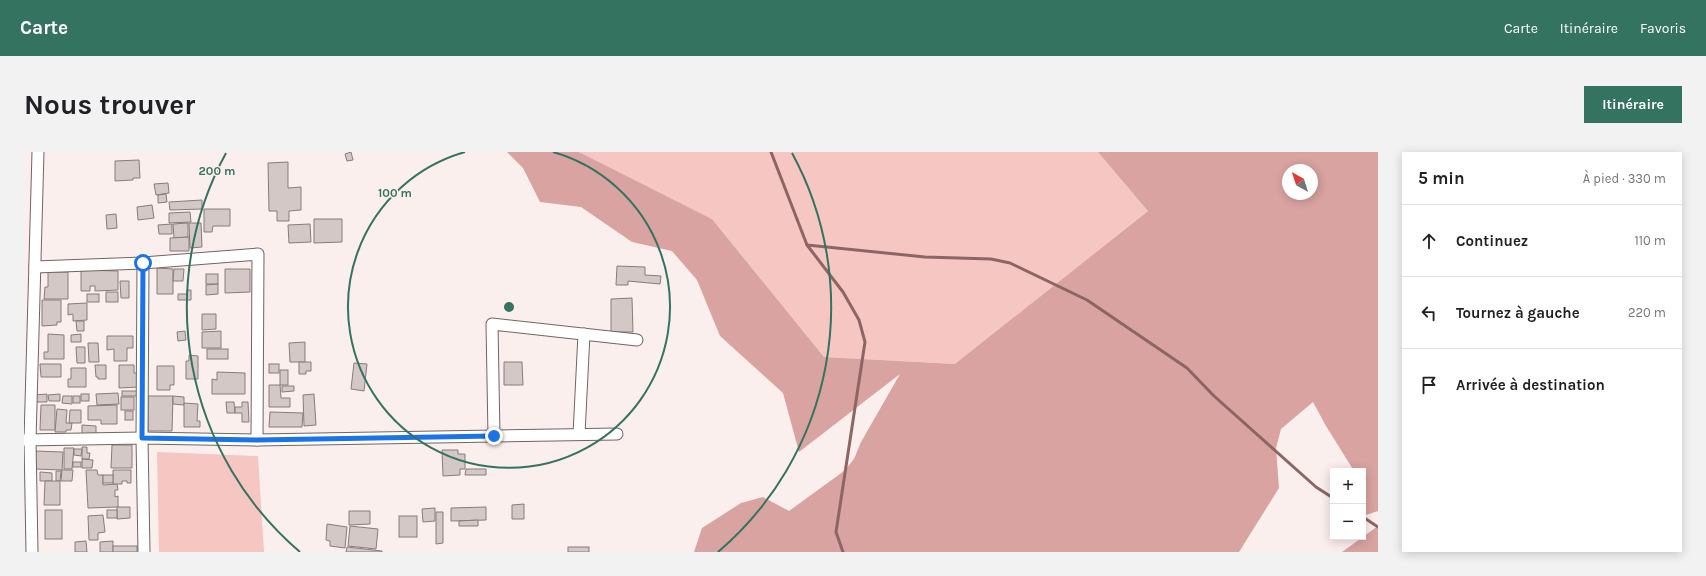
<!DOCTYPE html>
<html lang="fr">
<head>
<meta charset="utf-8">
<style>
	:root { --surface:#fff; --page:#f2f2f2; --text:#202124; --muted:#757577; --line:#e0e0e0; --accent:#337360 }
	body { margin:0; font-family:Karla,sans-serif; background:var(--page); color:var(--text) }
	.controls { position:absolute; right:12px; bottom:12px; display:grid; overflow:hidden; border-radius:0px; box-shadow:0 2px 10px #0003 }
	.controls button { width:36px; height:36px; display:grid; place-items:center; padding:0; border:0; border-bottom:1px solid var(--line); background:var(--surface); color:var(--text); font:20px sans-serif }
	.compass { position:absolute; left:1258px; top:12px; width:36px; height:36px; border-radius:50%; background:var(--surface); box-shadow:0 2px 10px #0003; rotate:321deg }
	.stop { position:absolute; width:12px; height:12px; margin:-9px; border:3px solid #1a73e8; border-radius:50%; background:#fff }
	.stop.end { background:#1a73e8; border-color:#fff; box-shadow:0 1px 4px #0008 }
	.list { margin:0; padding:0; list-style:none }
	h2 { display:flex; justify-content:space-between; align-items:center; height:52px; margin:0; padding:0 16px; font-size:17px }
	h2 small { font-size:13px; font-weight:400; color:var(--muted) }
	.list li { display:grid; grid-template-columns:26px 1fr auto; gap:12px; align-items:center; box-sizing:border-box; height:72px; padding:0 16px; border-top:1px solid var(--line) }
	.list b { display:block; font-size:15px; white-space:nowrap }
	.list em { font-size:13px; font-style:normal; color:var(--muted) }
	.icon { flex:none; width:22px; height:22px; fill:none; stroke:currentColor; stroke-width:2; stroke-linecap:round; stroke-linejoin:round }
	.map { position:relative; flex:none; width:1354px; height:400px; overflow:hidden; border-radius:0px }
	header { display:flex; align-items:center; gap:24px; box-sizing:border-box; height:56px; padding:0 20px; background:var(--accent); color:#fff }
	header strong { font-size:19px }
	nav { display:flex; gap:22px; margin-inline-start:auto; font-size:14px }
	.intro { display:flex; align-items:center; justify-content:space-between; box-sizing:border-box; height:96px; padding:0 24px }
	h1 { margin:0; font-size:28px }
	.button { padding:10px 18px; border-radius:0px; background:var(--accent); color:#fff; font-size:14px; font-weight:700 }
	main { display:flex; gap:24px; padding:0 24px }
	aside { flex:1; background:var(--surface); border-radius:0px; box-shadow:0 2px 10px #0003 }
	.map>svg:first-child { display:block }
</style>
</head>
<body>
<header>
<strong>Carte</strong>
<nav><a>Carte</a><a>Itinéraire</a><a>Favoris</a></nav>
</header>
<div class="intro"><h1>Nous trouver</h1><a class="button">Itinéraire</a></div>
<main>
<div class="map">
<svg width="1354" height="400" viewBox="0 0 1354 400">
	<rect width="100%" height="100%" fill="#fbefee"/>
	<g fill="#f6c6c3">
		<polygon points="555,0 1074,0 1125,58 932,212 800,205 688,67"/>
		<polygon points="133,300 234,304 240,400 135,400"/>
	</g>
	<g fill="#d8a3a0" fill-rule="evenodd">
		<path d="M 483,0 L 555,0 L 688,67 L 800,205 L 931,212 L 1124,59 L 1074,0 L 1354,0 L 1354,359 L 1339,364 L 1339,319 L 1330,319 L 1302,274 L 1289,250 L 1257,277 L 1252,296 L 1255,336 L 1215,400 L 670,400 L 678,376 L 717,351 L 739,345 L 765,359 L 820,319 L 830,307 L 837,290 L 876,222 L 775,300 L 759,241 L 696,184 L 673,128 L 648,99 L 608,90 L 557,55 L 516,50 L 499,16 ZM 1264,18 L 1288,18 L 1288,42 L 1264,42 Z"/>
		<polygon points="1354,374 1354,400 1318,400"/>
	</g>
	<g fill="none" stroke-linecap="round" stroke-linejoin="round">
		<g stroke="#8c6664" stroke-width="3">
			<polyline points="747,0 783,93 819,140 835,168 841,190 812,380 819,400"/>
			<polyline points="783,93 901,105 967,107 986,111 1063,148 1163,216 1190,244 1292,335 1309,346"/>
			<polyline points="1339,365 1354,375"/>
		</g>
	</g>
	<g fill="#d4c8c7" stroke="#877c7b">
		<polygon points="327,0 329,8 323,9 321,2"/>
		<polygon points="115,8 116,26 109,26 109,28 91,29 91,9"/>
		<polygon points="264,10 264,36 277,35 277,58 265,59 265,69 253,69 253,59 245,59 244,11"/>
		<polygon points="144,31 145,41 132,43 130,32"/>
		<polygon points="142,42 143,50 134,51 134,43"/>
		<polygon points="178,48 178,57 146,58 145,50"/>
		<polygon points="128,53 130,66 114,68 113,55"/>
		<polygon points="180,57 206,57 206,74 189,74 188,80 180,80"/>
		<polygon points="166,60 167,70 145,71 145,61"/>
		<polygon points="92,62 93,76 83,77 82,63"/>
		<polygon points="290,67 318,67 318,90 290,91"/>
		<polygon points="164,71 164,85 150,86 149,72"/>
		<polygon points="165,71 177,71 178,95 166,96"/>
		<polygon points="148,72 148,82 135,82 134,73"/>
		<polygon points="286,72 287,90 265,91 264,73"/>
		<polygon points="165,85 165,99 146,99 146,86"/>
		<polygon points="593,114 621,115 621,123 637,124 636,132 604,129 604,133 592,133"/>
		<polygon points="133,116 149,117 149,142 133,142"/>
		<polygon points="150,117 160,117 159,129 149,129"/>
		<polygon points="201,117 226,117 226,140 201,141"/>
		<polygon points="57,118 94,119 94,138 71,139 71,134 66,134 66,139 57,139"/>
		<polygon points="24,120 44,120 44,147 20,147 21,135 24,135"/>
		<rect x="182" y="122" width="12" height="10"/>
		<polygon points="96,129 105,129 105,146 97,146"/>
		<polygon points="194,132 194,142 182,143 182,133"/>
		<polygon points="163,138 167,138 167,148 154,148 154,142 163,142"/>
		<rect x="82" y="140" width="12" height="10"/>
		<rect x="63" y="142" width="12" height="8"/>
		<polygon points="608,146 609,180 587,180 587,147"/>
		<polygon points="18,148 37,148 37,170 33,170 33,173 18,174"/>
		<polygon points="63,151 63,168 49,169 49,162 44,163 44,152"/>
		<polygon points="178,162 192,162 192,177 178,178"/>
		<polygon points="52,169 60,169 60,179 53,179"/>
		<polygon points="161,179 162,188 154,189 153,180"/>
		<polygon points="197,179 197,196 178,196 178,180"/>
		<polygon points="24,182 40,183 40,207 20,207 20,200 24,200"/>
		<polygon points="57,182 57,190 47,190 47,183"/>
		<polygon points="83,184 109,184 109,196 103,196 103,209 90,209 90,197 83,198"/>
		<polygon points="281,190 281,210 266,210 265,191"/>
		<polygon points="64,191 74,191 75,210 65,210"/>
		<polygon points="52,195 61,195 61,211 53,211"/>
		<rect x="183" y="197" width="21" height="10"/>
		<polygon points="165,203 174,204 174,227 162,227 162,209 165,209"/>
		<polygon points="275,210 287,210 287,219 282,219 282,222 275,222"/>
		<polygon points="480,210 498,210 499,233 480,233"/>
		<polygon points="330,211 343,212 340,239 327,237"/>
		<polygon points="16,212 37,212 37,225 17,225"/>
		<rect x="245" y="212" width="10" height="9"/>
		<polygon points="71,213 82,213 82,227 74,227 74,225 72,225"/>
		<polygon points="95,213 110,213 110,221 115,221 116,235 95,236"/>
		<polygon points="133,214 150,214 150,233 146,233 146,238 133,238"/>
		<polygon points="47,216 62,216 62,235 44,235 44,227 47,227"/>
		<rect x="256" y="218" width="8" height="15"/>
		<polygon points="193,220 221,221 221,242 188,242 188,227 193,228"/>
		<polygon points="245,233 256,233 257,246 266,246 266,255 245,255"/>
		<polygon points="258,234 270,234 270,239 258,240"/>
		<rect x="98" y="239" width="18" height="5"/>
		<polygon points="94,241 95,252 73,253 72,242"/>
		<polygon points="23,242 23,250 12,250 11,243"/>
		<polygon points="36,242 36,249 25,249 24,243"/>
		<rect x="57" y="242" width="8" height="7"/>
		<polygon points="290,242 292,273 280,274 279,243"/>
		<polygon points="39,244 48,244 48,252 38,251"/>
		<rect x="49" y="244" width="7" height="7"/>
		<polygon points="124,244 149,244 148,279 124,279"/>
		<polygon points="149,244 160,245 160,253 149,252"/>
		<rect x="97" y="245" width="13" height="13"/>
		<polygon points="202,250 210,250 211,261 203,261"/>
		<polygon points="218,250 224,250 225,270 218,270 218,261 211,261 211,255 218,255"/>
		<polygon points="160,251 174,252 173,269 176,269 176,275 160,275"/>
		<polygon points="17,253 31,253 31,278 16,278"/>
		<polygon points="93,253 93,272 77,272 77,268 64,268 64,254"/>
		<polygon points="33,257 43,258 42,271 48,271 47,278 42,278 42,280 31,280"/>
		<polygon points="46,258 57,258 57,271 45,271"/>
		<rect x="101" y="259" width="8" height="9"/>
		<polygon points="246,260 279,261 278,275 245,275"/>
		<polygon points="58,273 72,274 72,282 58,284"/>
		<polygon points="88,293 108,293 108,316 87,316"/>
		<polygon points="58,295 63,295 63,301 66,301 65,307 58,307"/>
		<polygon points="40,296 50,296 48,317 40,317"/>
		<polygon points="50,297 58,297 57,304 50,303"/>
		<polygon points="418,298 434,298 434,302 441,302 441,317 436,317 436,323 419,324"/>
		<polygon points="11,299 39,300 38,318 11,317"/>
		<polygon points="58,307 69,308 68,316 58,316"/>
		<rect x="49" y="310" width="8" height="5"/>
		<polygon points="442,317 462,317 462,323 441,323"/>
		<polygon points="38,318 49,318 48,329 37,329"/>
		<polygon points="62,318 73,318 74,323 79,323 79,333 93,332 94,338 91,338 91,345 94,344 94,355 64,356"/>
		<polygon points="89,318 107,318 107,331 103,331 103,329 98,329 98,332 89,332"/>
		<polygon points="32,319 37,319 36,329 32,329"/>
		<polygon points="16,320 28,321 28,329 16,329"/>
		<rect x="79" y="323" width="10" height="8"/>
		<polygon points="21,329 36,329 36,353 20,353"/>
		<polygon points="500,352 500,367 488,367 488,353"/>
		<polygon points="93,355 106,355 106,366 93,367"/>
		<polygon points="462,355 462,368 427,369 427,356"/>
		<polygon points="411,356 411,369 399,370 398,357"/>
		<rect x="21" y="358" width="17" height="29"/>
		<rect x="83" y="358" width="10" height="8"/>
		<polygon points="325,359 346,359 346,372 325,373"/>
		<polygon points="412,360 419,360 419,391 412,392"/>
		<polygon points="79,363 81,380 74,381 74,388 65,388 64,364"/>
		<rect x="375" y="364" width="18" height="21"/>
		<polygon points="454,368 454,374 435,374 435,369"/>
		<polygon points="303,372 323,375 321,396 306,394 306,389 302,388"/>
		<polygon points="326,374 354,377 352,397 324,394"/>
		<polygon points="62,389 63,400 51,400 51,390"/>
		<polygon points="89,389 89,400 76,400 76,390"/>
		<rect x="89" y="394" width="24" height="6"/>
		<polygon points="323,395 358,399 358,400 322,400"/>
		<rect x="544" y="395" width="21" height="5"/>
	</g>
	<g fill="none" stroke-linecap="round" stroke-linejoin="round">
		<g stroke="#6f6564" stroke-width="13">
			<g id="minor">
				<polyline points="119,111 118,286 120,400"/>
				<polyline points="11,115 119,111 234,102 233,288"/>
				<polyline points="555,282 560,182"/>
				<polyline points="470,284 468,172 613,188"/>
				<polyline points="0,288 118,286 233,288 593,282"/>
				<polyline points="8,400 6,288 14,0"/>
			</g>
		</g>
		<use href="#minor" stroke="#fff" stroke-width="11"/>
	</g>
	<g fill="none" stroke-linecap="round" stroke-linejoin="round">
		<polyline stroke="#1a73e8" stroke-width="5" points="119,111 118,286 233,288 470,284"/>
	</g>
	<g fill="none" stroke="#337360" stroke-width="2">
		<path d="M529 0A161 161 0 1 1 441 0"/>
		<path d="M276 400A322 322 0 0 1 202 1M768 1A322 322 0 0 1 694 400"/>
	</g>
	<circle cx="485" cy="155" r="6" fill="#337360" stroke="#fbefee" stroke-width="2"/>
	<g font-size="12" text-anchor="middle" font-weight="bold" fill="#337360" stroke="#fbefee" stroke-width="3" stroke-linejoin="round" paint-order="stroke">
		<text x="193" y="23">200 m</text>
		<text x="371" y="45">100 m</text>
	</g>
</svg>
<div class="controls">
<button>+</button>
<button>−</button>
</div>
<svg class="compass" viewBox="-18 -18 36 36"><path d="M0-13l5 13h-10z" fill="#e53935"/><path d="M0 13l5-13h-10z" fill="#757577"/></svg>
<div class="stop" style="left:119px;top:111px"></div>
<div class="stop end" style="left:470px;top:284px"></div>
</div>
<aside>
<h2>5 min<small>À pied · 330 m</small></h2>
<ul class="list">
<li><svg class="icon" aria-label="ahead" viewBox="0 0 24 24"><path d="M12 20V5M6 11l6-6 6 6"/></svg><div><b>Continuez</b></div><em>110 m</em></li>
<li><svg class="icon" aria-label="left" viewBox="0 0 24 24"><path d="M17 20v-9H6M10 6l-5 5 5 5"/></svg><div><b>Tournez à gauche</b></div><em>220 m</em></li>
<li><svg class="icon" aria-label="arrive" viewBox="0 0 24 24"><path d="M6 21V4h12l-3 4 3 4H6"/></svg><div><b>Arrivée à destination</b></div></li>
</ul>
</aside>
</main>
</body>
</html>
